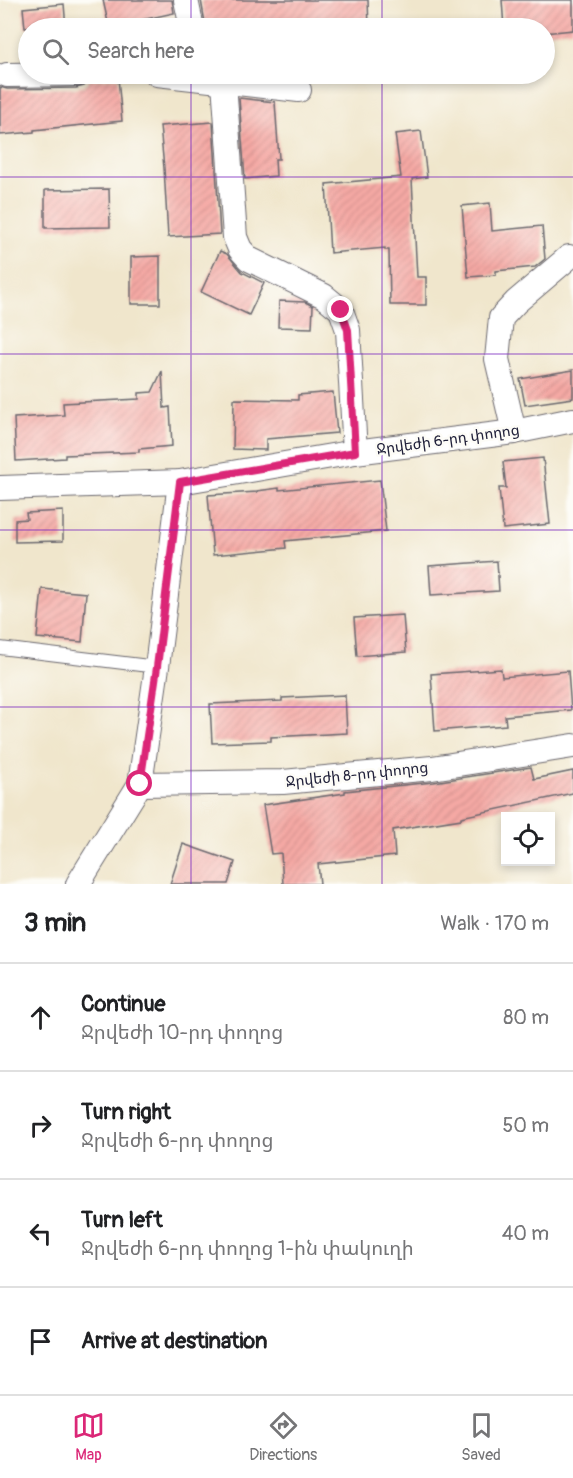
<!DOCTYPE html>
<html lang="en">
<head>
<meta charset="utf-8">
<style>
	:root { --surface:#fff; --page:#f2f2f2; --text:#202124; --muted:#757577; --line:#e0e0e0; --accent:#db2777 }
	body { margin:0; font-family:Pangolin,"Noto Sans Armenian",sans-serif; background:var(--page); color:var(--text) }
	.controls { position:absolute; right:18px; bottom:18px; display:grid; overflow:hidden; border-radius:0px; box-shadow:0 3px 9px #0003 }
	.controls button { width:54px; height:54px; display:grid; place-items:center; padding:0; border:0; border-bottom:2px solid var(--line); background:var(--surface); color:var(--text); font:30px sans-serif }
	.stop { position:absolute; width:18px; height:18px; margin:-14px; border:4px solid #db2777; border-radius:50%; background:#fff }
	.stop.end { background:#db2777; border-color:#fff; box-shadow:0 2px 6px #0008 }
	.list { margin:0; padding:0; list-style:none }
	h2 { display:flex; justify-content:space-between; align-items:center; height:78px; margin:0; padding:0 24px; font-size:26px }
	h2 small { font-size:20px; font-weight:400; color:var(--muted) }
	.list li { display:grid; grid-template-columns:39px 1fr auto; gap:18px; align-items:center; box-sizing:border-box; height:108px; padding:0 24px; border-top:2px solid var(--line) }
	.list b { display:block; font-size:22px; white-space:nowrap }
	.list p { margin:0; font-size:20px; white-space:nowrap; color:var(--muted) }
	.list em { font-size:20px; font-style:normal; color:var(--muted) }
	.icon { flex:none; width:33px; height:33px; fill:none; stroke:currentColor; stroke-width:2; stroke-linecap:round; stroke-linejoin:round }
	.map { position:relative; flex:none; width:573px; height:884px; overflow:hidden }
	.search { position:absolute; background:var(--surface); box-shadow:0 3px 9px #0003; left:18px; right:18px; top:18px; height:66px; display:flex; align-items:center; gap:15px; box-sizing:border-box; padding:0 21px; border-radius:33px; color:var(--muted); font-size:22px }
	.sheet { height:510px; background:var(--surface) }
	nav { display:flex; justify-content:space-around; align-items:center; box-sizing:border-box; height:84px; border-top:2px solid var(--line); background:var(--surface); font-size:16px; color:var(--muted) }
	nav a { display:grid; justify-items:center; gap:3px }
	nav .on { color:var(--accent) }
	.map>svg:first-child { display:block }
</style>
</head>
<body>
<div class="map">
<svg width="573" height="884" viewBox="0 0 573 884">
	<defs>
		<pattern id="building-hatch" width="6" height="6" patternUnits="userSpaceOnUse" patternTransform="scale(1.5)"><rect width="6" height="6" fill="#f5a9a4"/><path d="M-1 1l2-2M0 6l6-6M5 7l2-2" fill="none" stroke="#d2918e"/></pattern>
	</defs>
	<rect width="100%" height="100%" fill="#fdfcf7"/>
	<filter id="ink" filterUnits="userSpaceOnUse"><feTurbulence type="fractalNoise" baseFrequency=".0167" numOctaves="2"/><feDisplacementMap in="SourceGraphic" scale="12" xChannelSelector="R" yChannelSelector="G"/><feConvolveMatrix kernelMatrix="1 2 1 2 8 2 1 2 1" color-interpolation-filters="sRGB"/></filter>
	<filter id="wash" filterUnits="userSpaceOnUse"><feTurbulence type="fractalNoise" baseFrequency=".008" numOctaves="4" result="noise"/><feDisplacementMap in="SourceGraphic" scale="24" xChannelSelector="R" yChannelSelector="G"/><feGaussianBlur stdDeviation="1.35" result="paint"/><feColorMatrix in="noise" values="0 0 0 0 0 0 0 0 0 0 0 0 0 0 0 0 0 1.4 0 .05"/><feComposite in="paint" operator="in"/></filter>
	<g filter="url(#wash)">
		<rect width="100%" height="100%" fill="#f0e6cc"/>
		<g id="blocks">
			<g fill="url(#building-hatch)">
				<polygon points="103,0 172,0 174,13 109,27"/>
				<polygon points="201,0 368,0 369,28 206,28"/>
				<polygon points="502,0 573,0 573,30 544,33 544,28 504,28"/>
				<polygon points="64,4 66,28 25,28 23,8"/>
				<polygon points="118,78 122,121 34,130 34,132 0,135 0,87 7,89 76,88 84,86 89,80"/>
				<polygon points="239,98 275,102 279,159 275,159 276,176 245,179"/>
				<polygon points="213,122 220,234 168,237 164,168 160,126"/>
				<polygon points="421,131 427,177 412,179 417,277 426,277 426,305 390,305 389,250 385,250 385,248 330,253 326,184 401,177 395,134"/>
				<polygon points="109,189 110,227 45,228 45,190"/>
				<polygon points="490,203 492,231 542,226 545,259 535,267 496,271 496,275 468,277 462,206"/>
				<polygon points="220,251 227,254 242,272 264,283 249,315 201,292"/>
				<polygon points="160,256 160,304 131,304 131,257"/>
				<polygon points="279,301 305,302 313,306 312,328 278,327"/>
				<polygon points="573,370 573,398 525,405 520,379"/>
				<polygon points="162,371 164,408 170,407 172,446 139,449 139,452 65,455 65,458 16,461 14,418 64,415 63,403 139,399 139,393 152,392"/>
				<polygon points="333,392 337,433 266,439 266,450 233,449 234,399 298,400 298,395"/>
				<polygon points="543,458 550,524 503,529 499,488 506,488 503,462"/>
				<polygon points="380,480 386,531 285,541 286,548 213,555 208,495 257,492 257,491 279,488 279,490"/>
				<polygon points="63,511 63,541 15,542 15,520 27,519 26,513"/>
				<polygon points="497,561 499,591 431,595 429,566"/>
				<polygon points="42,589 86,593 82,642 37,638"/>
				<polygon points="403,615 406,652 357,656 354,618"/>
				<polygon points="501,669 502,677 568,671 571,710 505,716 506,725 435,731 431,674"/>
				<polygon points="345,695 347,733 271,737 271,741 212,743 210,704 282,701 282,698"/>
				<polygon points="531,767 534,779 573,771 573,793 461,817 461,819 393,830 395,856 318,864 320,884 283,884 281,853 271,854 263,805 345,793 345,791 434,782"/>
				<polygon points="183,844 235,862 228,884 170,884"/>
			</g>
		</g>
	</g>
	<g filter="url(#ink)">
		<use href="#blocks" fill-opacity="0" stroke="#6a676e" stroke-width="1.5"/>
		<g fill="none" stroke-linecap="round" stroke-linejoin="round">
			<g stroke="#6a676e" stroke-width="14">
				<polyline id="lane" points="0,648 157,667"/>
			</g>
			<g stroke="#6a676e" stroke-width="26">
				<g id="street">
					<polyline points="186,0 192,28"/>
					<polyline points="157,74 299,90"/>
					<polyline points="7,75 76,74"/>
					<polyline points="224,82 235,237 240,249 249,259 324,296 341,310 348,330 355,452"/>
					<polyline points="514,432 497,359 501,318 516,302 569,257"/>
					<polyline points="0,488 180,482 355,452 514,432 573,420"/>
					<polyline points="140,784 283,782 432,768 573,746"/>
					<polyline points="78,884 140,784 157,667 180,482"/>
				</g>
			</g>
			<use href="#lane" stroke="#fff" stroke-width="12"/>
			<use href="#street" stroke="#fff" stroke-width="24"/>
		</g>
	</g>
	<g fill="none" stroke-linecap="round" stroke-linejoin="round" filter="url(#ink)">
		<polyline stroke="#db2777" stroke-width="8" points="140,784 157,667 180,482 355,452 348,330 341,310"/>
	</g>
	<path fill="none" stroke="#7b2cbf" stroke-width="1.5" stroke-opacity="0.55" d="M 191,0 L 191,28M 382,0 L 382,28M 191,74 L 191,884M 382,74 L 382,884M 0,177 L 573,177M 0,354 L 573,354M 0,530 L 573,530M 0,707 L 573,707"/>
	<g text-anchor="middle" dominant-baseline="central" stroke-width="5" stroke-linejoin="round" paint-order="stroke">
		<g font-size="15" fill="#22223b" stroke="#fdfcf7">
			<text transform="translate(448 440) rotate(-8)">Ջրվեժի 6-րդ փողոց</text>
			<text transform="translate(357 775) rotate(-6)">Ջրվեժի 8-րդ փողոց</text>
		</g>
	</g>
</svg>
<div class="controls">
<button><svg class="icon" aria-label="locate" viewBox="0 0 24 24"><circle cx="12" cy="12" r="6"/><path d="M12 2v4M12 18v4M2 12h4M18 12h4"/></svg></button>
</div>
<div class="stop" style="left:140px;top:784px"></div>
<div class="stop end" style="left:341px;top:310px"></div>
<div class="search"><svg class="icon" aria-label="search" viewBox="0 0 24 24"><circle cx="10" cy="10" r="6"/><path d="M15 15l6 6"/></svg>Search here</div>
</div>
<section class="sheet">
<h2>3 min<small>Walk · 170 m</small></h2>
<ul class="list">
<li><svg class="icon" aria-label="ahead" viewBox="0 0 24 24"><path d="M12 20V5M6 11l6-6 6 6"/></svg><div><b>Continue</b><p>Ջրվեժի 10-րդ փողոց</p></div><em>80 m</em></li>
<li><svg class="icon" aria-label="right" viewBox="0 0 24 24"><path d="M7 20v-9h11M14 6l5 5-5 5"/></svg><div><b>Turn right</b><p>Ջրվեժի 6-րդ փողոց</p></div><em>50 m</em></li>
<li><svg class="icon" aria-label="left" viewBox="0 0 24 24"><path d="M17 20v-9H6M10 6l-5 5 5 5"/></svg><div><b>Turn left</b><p>Ջրվեժի 6-րդ փողոց 1-ին փակուղի</p></div><em>40 m</em></li>
<li><svg class="icon" aria-label="arrive" viewBox="0 0 24 24"><path d="M6 21V4h12l-3 4 3 4H6"/></svg><div><b>Arrive at destination</b></div></li>
</ul>
</section>
<nav>
<a class="on"><svg class="icon" aria-label="map" viewBox="0 0 24 24"><path d="M3 6l6-2 6 2 6-2v14l-6 2-6-2-6 2zM9 4v14M15 6v14"/></svg>Map</a>
<a><svg class="icon" aria-label="directions" viewBox="0 0 24 24"><path d="M12 3l9 9-9 9-9-9zM9 14v-3h6M13 9l2 2-2 2"/></svg>Directions</a>
<a><svg class="icon" aria-label="saved" viewBox="0 0 24 24"><path d="M7 4h10v16l-5-4-5 4z"/></svg>Saved</a>
</nav>
</body>
</html>
